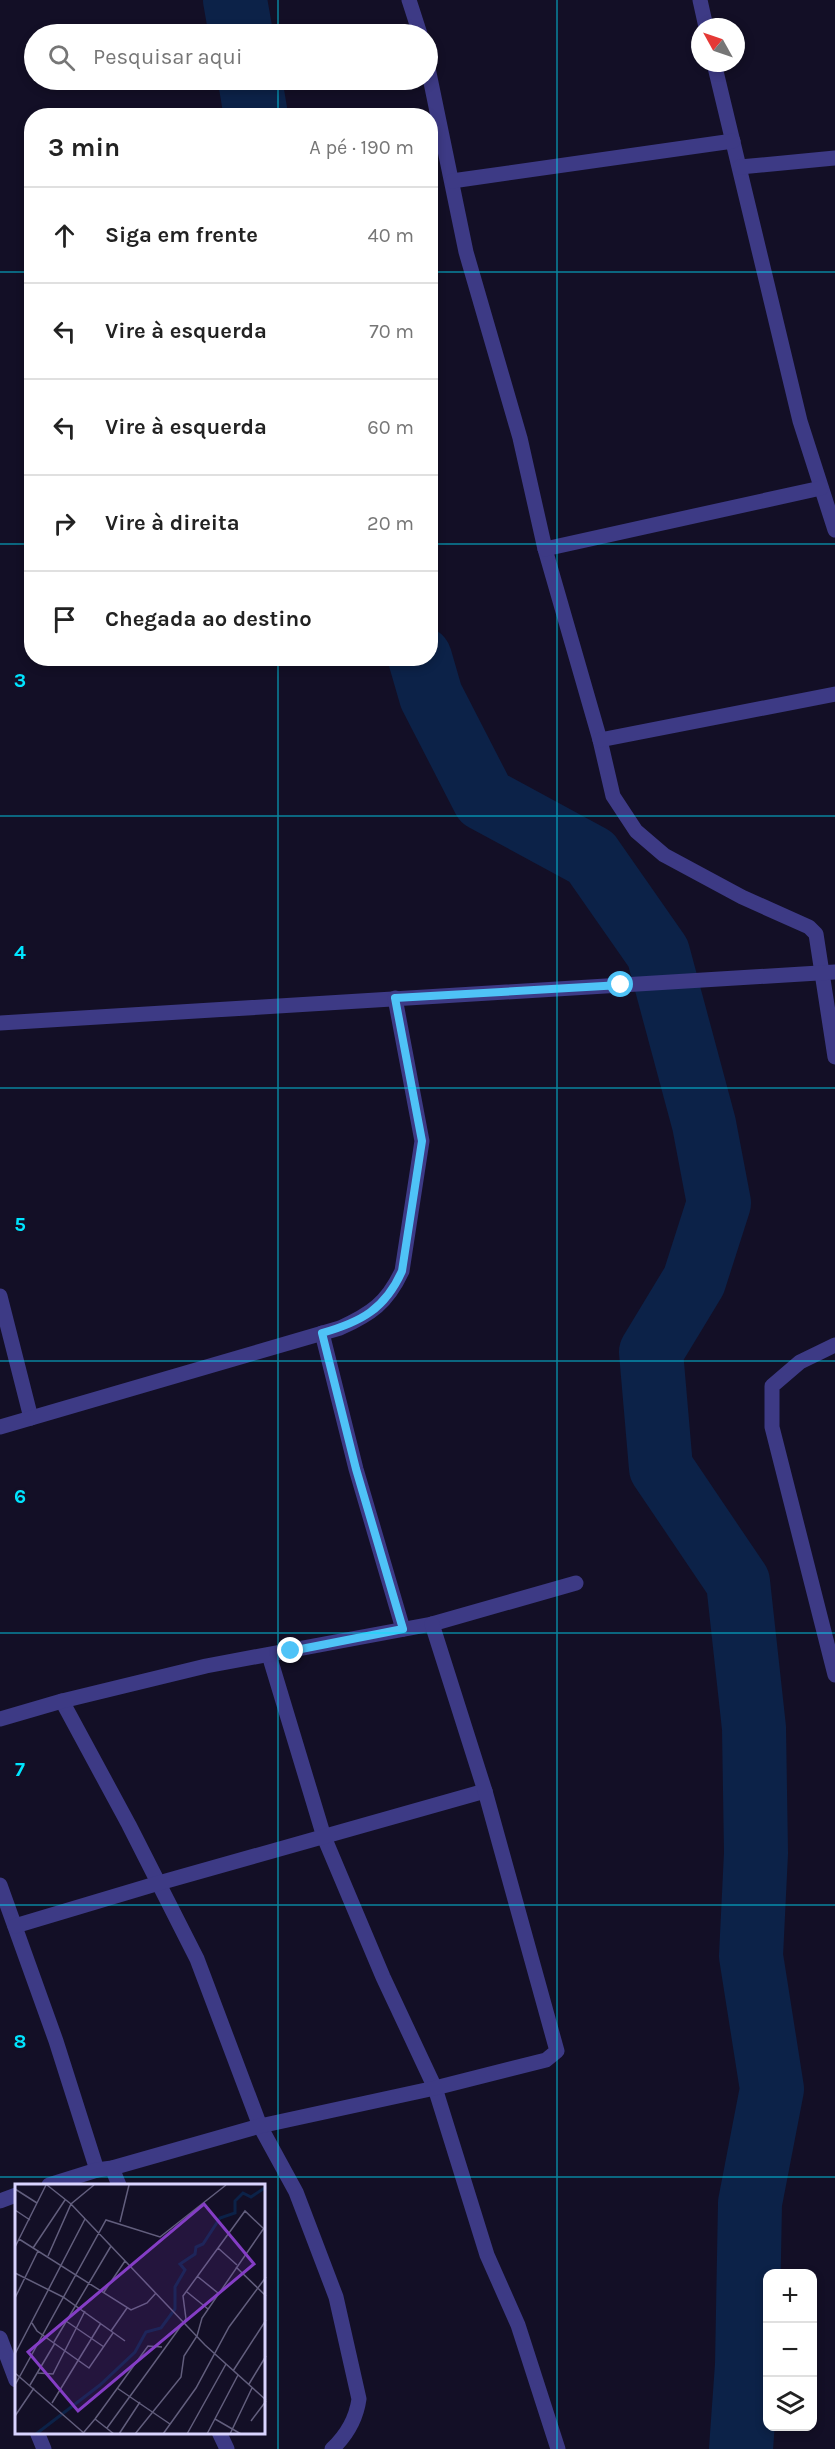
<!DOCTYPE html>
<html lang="pt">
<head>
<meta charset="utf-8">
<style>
	:root { --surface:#fff; --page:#f2f2f2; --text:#222; --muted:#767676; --line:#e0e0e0 }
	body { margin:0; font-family:Karla,sans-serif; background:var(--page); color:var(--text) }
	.controls { position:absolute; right:18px; bottom:18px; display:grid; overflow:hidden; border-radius:12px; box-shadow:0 3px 9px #0003 }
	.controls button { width:54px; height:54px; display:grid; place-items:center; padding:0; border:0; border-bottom:2px solid var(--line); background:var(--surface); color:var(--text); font:30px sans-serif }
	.compass { position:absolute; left:691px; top:18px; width:54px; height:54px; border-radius:50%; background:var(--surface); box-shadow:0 3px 9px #0003; rotate:310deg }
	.stop { position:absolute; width:18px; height:18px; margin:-14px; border:4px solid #4fc3f7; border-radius:50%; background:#fff }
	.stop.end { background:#4fc3f7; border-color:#fff; box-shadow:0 2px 6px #0008 }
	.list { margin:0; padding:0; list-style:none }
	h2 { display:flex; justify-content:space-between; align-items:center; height:78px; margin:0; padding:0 24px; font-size:26px }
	h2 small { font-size:20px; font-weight:400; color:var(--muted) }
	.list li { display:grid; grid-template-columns:39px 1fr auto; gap:18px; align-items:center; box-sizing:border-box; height:96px; padding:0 24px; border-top:2px solid var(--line) }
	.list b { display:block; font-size:22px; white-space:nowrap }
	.list em { font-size:20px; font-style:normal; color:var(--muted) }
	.icon { flex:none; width:33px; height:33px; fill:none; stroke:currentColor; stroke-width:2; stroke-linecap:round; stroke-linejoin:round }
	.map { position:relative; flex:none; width:835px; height:2449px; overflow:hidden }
	.search { position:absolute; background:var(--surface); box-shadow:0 3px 9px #0003; left:24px; top:24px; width:414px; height:66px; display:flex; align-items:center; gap:15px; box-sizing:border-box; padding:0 21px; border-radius:33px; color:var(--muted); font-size:22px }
	.panel { position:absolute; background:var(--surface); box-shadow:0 3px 9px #0003; left:24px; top:108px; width:414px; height:558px; border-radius:24px }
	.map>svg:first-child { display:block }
</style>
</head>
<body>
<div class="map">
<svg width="835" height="2449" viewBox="0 0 835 2449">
	<rect width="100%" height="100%" fill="#130f26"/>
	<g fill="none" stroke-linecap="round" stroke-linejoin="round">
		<g stroke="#0c2248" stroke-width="64">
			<polyline points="235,0 241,34"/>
			<polyline points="250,80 256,116"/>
			<polyline points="420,658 431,696 484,799 591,857 658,953 704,1124 719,1203 694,1281 651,1352 661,1468 738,1582 754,1728 756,1853 751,1956 772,2089 750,2203 747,2365 741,2449"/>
		</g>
		<g stroke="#3d3a85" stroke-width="15">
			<polyline points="409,0 420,34"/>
			<polyline points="700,0 706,27"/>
			<polyline points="714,63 800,421 835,530"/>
			<polyline points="428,68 466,252 520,438 545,549 600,740 613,796 636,831 664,855 742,897 809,927 816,934 835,1057"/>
			<polyline points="740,167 835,158"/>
			<polyline points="452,181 733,141"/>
			<polyline points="545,549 821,488"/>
			<polyline points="600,740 835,694"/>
			<polyline points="0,1023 835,972"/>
			<polyline points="0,1296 31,1418"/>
			<polyline points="322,1333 356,1469 403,1629"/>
			<polyline points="835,1345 800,1362 772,1386 772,1427 835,1675"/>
			<path d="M 0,1427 L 340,1328 C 371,1314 387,1303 402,1271 L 422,1141 L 395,998"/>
			<polyline points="269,1655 324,1837 383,1977 435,2088 487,2255 518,2325 558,2449"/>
			<path d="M 62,1701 L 129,1825 L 197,1959 L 260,2126 L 296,2192 L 336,2297 L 359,2399 C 356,2420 347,2435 332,2449"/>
			<polyline points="0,1719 62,1701 206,1666 432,1624 576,1583"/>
			<polyline points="0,1885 56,2041 97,2170"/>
			<polyline points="15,1926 159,1883 485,1791"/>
			<polyline points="112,2168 119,2185"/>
			<polyline points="49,2185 97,2170 112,2168 260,2126 435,2088 546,2060 557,2051 485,1791 432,1624"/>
			<polyline points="0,2201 16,2195"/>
			<polyline points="0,2338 16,2380"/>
			<polyline points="37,2432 44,2449"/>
			<polyline points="219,2432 227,2449"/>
		</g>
	</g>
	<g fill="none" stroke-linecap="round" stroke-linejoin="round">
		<path stroke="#4fc3f7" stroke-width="8" d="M 291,1651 L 403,1629 L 356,1469 L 322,1333 C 361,1322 385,1309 402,1271 L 422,1141 L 395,998 L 621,985"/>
	</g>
	<path fill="none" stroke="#00e5ff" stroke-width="1.5" stroke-opacity="0.55" d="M 278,0 L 278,34M 557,0 L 557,2449M 278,80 L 278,116M 0,272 L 32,272M 430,272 L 835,272M 0,544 L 32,544M 430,544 L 835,544M 278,658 L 278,2449M 0,816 L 835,816M 0,1088 L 835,1088M 0,1361 L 835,1361M 0,1633 L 835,1633M 0,1905 L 835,1905M 0,2177 L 835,2177"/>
	<g transform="translate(15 2184)">
		<rect width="250" height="250" fill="#130f26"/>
		<path fill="none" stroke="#0c2248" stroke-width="3" d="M 21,250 L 85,201 L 120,168 L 131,148 L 146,144 L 160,125 L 160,103 L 170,86 L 165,80 L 180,70 L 181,63 L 188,60 L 205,34 L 220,29 L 220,17 L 228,9 L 236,13 L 251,3"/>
		<path fill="none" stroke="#625e7d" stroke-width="1.5" d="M 32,1 L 56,20 L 190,161 L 251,216M 0,5 L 22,19M 0,26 L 15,36M 105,38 L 114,1M 4,55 L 116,126 L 132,119 L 141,109M 0,63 L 31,1M 18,64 L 50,16M 203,64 L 222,81M 33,72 L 56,20 L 79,1M 221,83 L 251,112M 0,89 L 48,113 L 110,157M 182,92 L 203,109M 89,108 L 110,77M 172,108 L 193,125M 0,114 L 23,67M 51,137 L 89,163M 17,139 L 22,147 L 74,184 L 98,149M 96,147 L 112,124M 39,158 L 96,62M 0,170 L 70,35M 218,187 L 251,136M 0,189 L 70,250M 23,189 L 38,190 L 70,127M 234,200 L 251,172M 0,201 L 91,36 L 145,53 L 211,1M 15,201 L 40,159M 102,204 L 155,240M 37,219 L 86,139M 0,232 L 19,204M 80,235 L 133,162 L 147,163M 200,235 L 226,250M 236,237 L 251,217M 92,244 L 171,135 L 168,112 L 230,27 L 249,45M 69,248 L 80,235 L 99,250M 104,250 L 125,218M 120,250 L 166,193 L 169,172 L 182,152 L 187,134 L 249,44M 148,250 L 181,204 L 214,143 L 251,93M 172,250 L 211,180M 192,250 L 223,191M 215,250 L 237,204"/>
		<path fill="#843dc5" fill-opacity="0.15" stroke="#843dc5" stroke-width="3" d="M 189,20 L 239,80 L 63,227 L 13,168 Z"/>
		<rect width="250" height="250" fill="none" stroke="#d9d4ff" stroke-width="3"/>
	</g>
	<g font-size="20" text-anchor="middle" font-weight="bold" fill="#00e5ff" stroke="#130f26" stroke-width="6" stroke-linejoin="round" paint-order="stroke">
		<text x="20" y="687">3</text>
		<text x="20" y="959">4</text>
		<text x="20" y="1231">5</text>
		<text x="20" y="1503">6</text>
		<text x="20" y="1776">7</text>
		<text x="20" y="2048">8</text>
	</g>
</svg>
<div class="controls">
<button>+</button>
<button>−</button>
<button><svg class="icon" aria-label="layers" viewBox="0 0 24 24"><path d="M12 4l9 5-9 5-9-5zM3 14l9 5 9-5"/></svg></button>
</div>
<svg class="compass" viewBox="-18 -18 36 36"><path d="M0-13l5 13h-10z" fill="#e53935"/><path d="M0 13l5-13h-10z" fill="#767676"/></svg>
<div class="stop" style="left:621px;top:985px"></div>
<div class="stop end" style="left:291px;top:1651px"></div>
<div class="search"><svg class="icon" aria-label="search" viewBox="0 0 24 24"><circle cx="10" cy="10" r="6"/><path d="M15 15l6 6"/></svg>Pesquisar aqui</div>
<section class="panel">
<h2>3 min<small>A pé · 190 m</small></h2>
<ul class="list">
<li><svg class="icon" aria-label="ahead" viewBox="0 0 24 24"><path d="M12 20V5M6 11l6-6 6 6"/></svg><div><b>Siga em frente</b></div><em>40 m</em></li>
<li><svg class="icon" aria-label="left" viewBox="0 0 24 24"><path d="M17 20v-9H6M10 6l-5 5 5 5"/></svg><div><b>Vire à esquerda</b></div><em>70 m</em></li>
<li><svg class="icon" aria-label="left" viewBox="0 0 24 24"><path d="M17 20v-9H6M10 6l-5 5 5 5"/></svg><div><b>Vire à esquerda</b></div><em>60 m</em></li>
<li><svg class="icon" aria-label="right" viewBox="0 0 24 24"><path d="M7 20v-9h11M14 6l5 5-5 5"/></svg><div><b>Vire à direita</b></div><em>20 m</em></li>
<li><svg class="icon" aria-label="arrive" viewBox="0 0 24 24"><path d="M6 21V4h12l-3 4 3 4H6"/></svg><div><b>Chegada ao destino</b></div></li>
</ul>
</section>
</div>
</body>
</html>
